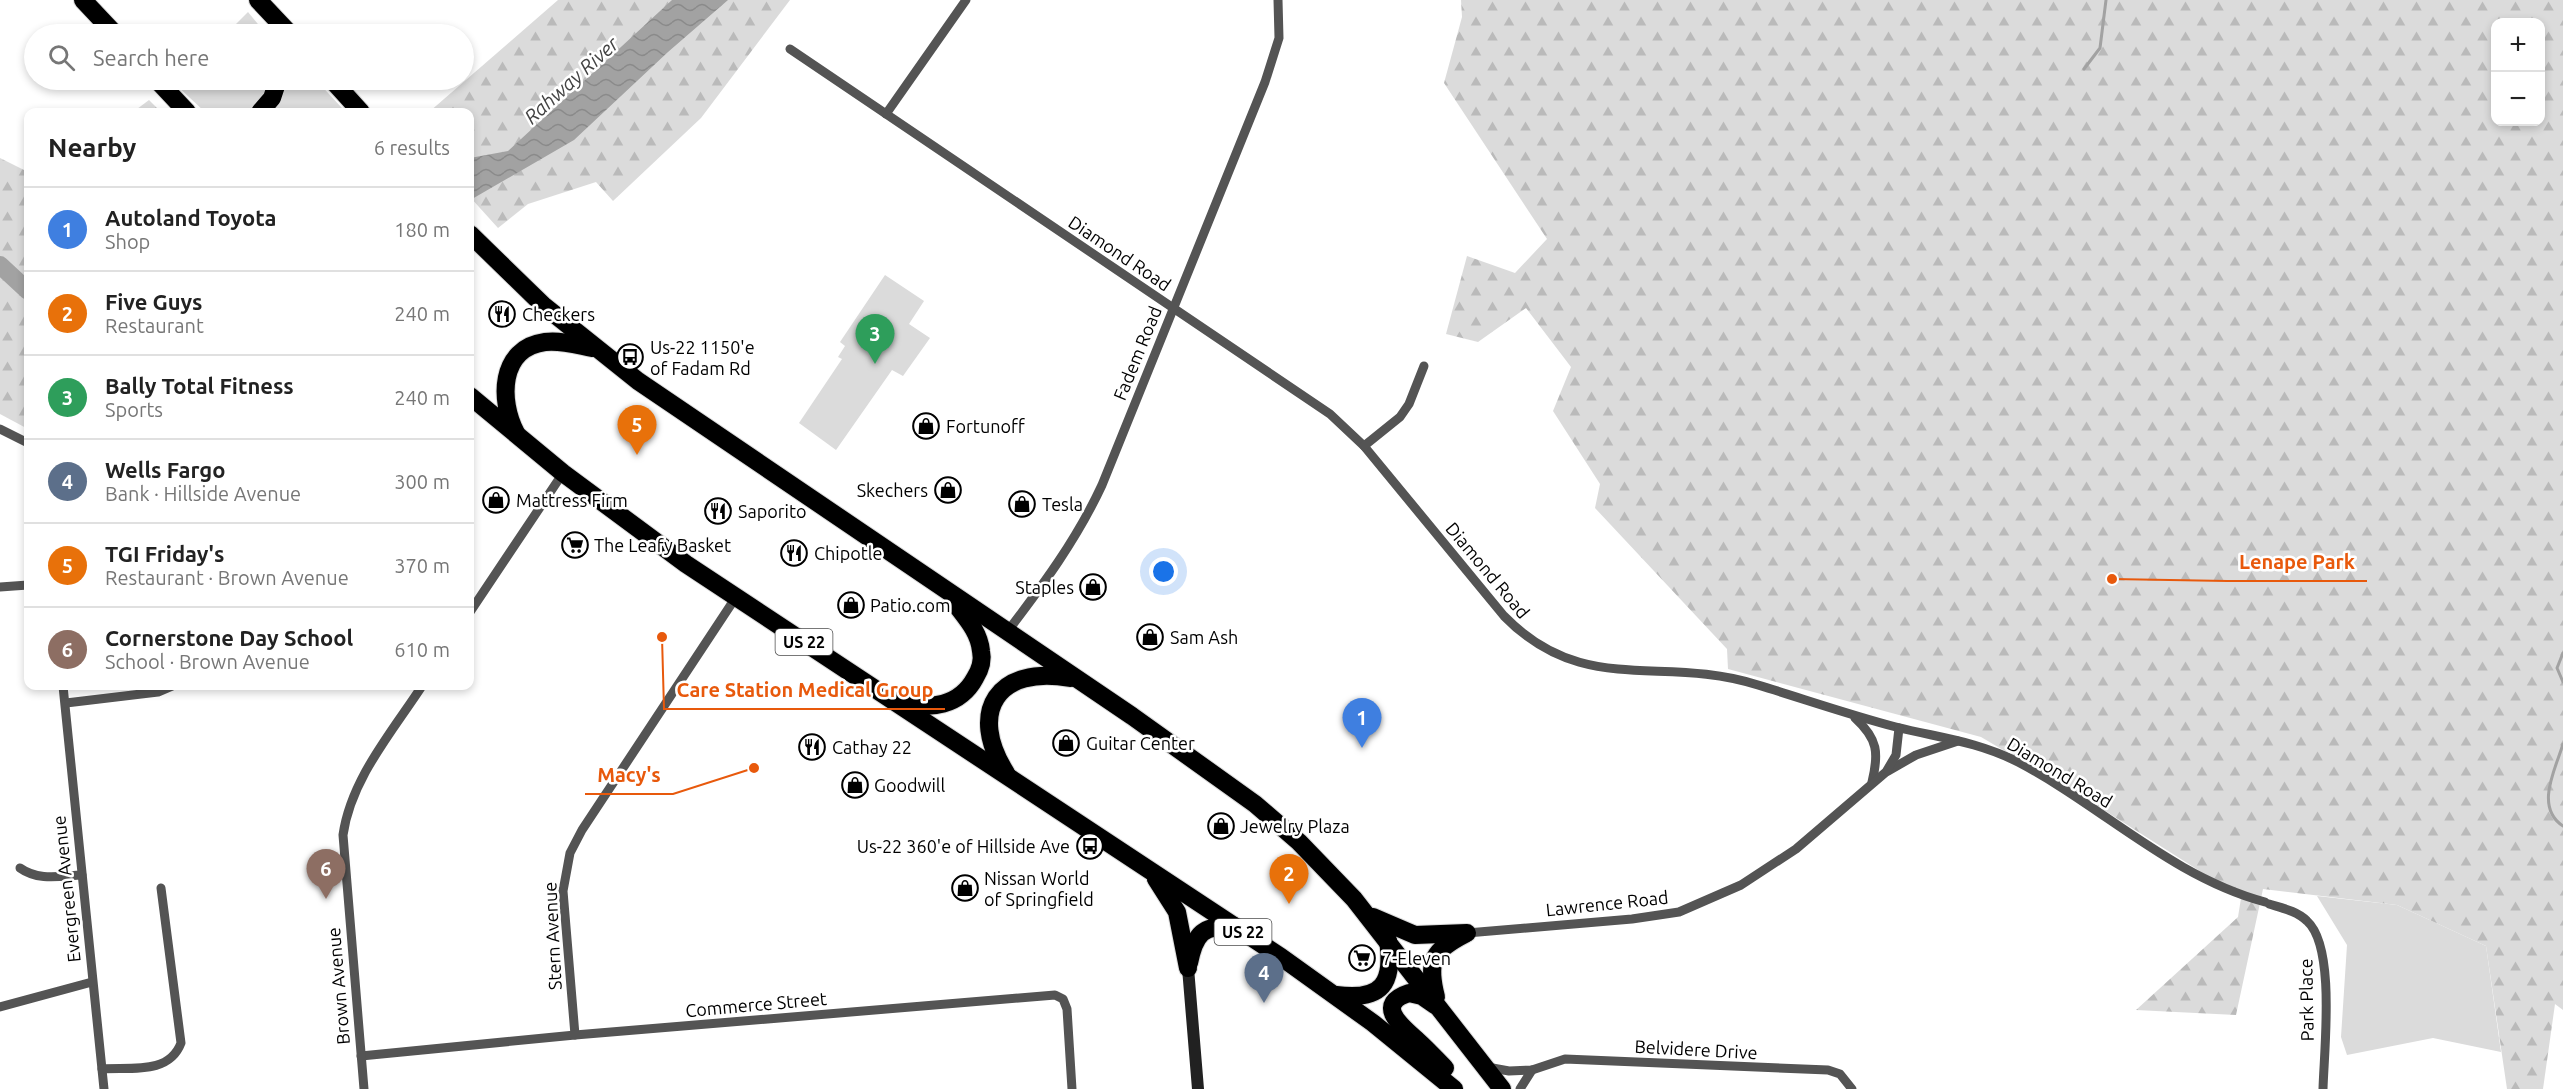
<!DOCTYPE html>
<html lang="en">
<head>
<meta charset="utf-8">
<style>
	:root { --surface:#fff; --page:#f2f2f2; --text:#222; --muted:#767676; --line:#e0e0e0; --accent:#1a73e8 }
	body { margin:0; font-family:Ubuntu,sans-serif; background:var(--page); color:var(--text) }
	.controls { position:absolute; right:18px; top:18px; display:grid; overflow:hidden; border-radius:12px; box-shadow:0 3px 9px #0003 }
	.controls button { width:54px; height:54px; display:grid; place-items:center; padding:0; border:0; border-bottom:2px solid var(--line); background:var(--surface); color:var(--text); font:30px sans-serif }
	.you { position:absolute; left:1164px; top:572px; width:21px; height:21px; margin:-15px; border:4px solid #fff; border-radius:50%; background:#1a73e8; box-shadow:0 0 0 9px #1a73e833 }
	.badge { display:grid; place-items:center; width:39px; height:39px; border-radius:50%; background:var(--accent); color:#fff; font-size:20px; font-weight:700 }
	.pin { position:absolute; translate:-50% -50px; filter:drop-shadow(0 2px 3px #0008) }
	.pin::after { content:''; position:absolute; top:32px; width:21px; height:18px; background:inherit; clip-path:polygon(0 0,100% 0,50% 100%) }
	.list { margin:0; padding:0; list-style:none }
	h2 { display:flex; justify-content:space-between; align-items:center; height:78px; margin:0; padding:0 24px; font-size:26px }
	h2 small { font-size:20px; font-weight:400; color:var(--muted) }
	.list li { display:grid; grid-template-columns:39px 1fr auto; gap:18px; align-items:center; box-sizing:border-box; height:84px; padding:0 24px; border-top:2px solid var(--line) }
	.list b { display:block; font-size:22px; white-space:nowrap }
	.list p { margin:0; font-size:20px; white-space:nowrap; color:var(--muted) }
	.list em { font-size:20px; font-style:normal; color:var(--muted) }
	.icon { flex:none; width:33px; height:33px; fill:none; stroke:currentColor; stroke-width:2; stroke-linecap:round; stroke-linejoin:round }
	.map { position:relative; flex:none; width:2563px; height:1089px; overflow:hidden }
	.search { position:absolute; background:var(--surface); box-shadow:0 3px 9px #0003; left:24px; top:24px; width:450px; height:66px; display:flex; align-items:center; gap:15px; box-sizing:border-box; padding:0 21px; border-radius:33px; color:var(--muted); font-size:22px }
	.panel { position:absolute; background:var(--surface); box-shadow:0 3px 9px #0003; left:24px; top:108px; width:450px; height:582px; border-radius:12px }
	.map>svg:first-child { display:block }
</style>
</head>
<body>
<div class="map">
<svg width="2563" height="1089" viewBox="0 0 2563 1089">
	<defs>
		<pattern id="forest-firs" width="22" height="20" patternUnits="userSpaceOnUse" patternTransform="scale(1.5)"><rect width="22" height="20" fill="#dbdbdb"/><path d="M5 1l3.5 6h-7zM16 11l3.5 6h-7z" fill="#bababa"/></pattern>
		<pattern id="water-waves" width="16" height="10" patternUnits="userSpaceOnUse" patternTransform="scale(1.5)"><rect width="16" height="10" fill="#a2a2a2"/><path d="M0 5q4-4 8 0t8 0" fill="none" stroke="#8a8a8a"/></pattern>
	</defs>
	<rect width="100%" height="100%" fill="#fff"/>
	<g fill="#dbdbdb">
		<polygon points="248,12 266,34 226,34"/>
		<polygon points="175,80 272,80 269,91 250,112 205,112 175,84"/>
		<polygon points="284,80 316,80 342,108 315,109 303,112 268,112"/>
		<polygon points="885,275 924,301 909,324 930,338 903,376 892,370 836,450 799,423 842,359 838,357 845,346 840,342"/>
		<polygon points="2317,896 2397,905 2486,946 2501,1052 2433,1038 2347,1055 2341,1037 2347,945"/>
	</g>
	<g fill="url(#forest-firs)" fill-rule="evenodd">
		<polygon points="558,0 790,0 701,118 613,201 596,182 528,204 498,228 470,197 470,112 429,112"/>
		<path d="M 1461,0 L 2563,0 L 2563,1010 L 2555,1004 L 2543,1089 L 2507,1089 L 2486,946 L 2397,905 L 2263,889 L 2236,1015 L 2136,1010 L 2238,917 L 2242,892 L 2217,882 L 2088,800 L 1981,737 L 1728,669 L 1727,649 L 1595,508 L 1600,484 L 1553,411 L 1571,367 L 1526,308 L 1478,342 L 1446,334 L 1467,256 L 1515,273 L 1547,239 L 1444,83 L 1462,17 ZM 2496,22 L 2540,22 L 2540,122 L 2496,122 Z"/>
		<polygon points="149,100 161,112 133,112"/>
		<polygon points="0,158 28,172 28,429 0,414"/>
	</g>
	<polygon fill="url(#water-waves)" points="672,0 728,0 668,52 574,140 472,199 470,197 470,158 508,151"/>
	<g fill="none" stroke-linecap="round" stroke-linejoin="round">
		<g stroke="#a2a2a2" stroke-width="3">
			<polyline points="2084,69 2100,48 2106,0"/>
			<polyline points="2563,653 2557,668 2563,682"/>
			<path d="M 2563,744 C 2556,768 2534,807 2563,826"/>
		</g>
		<polyline stroke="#a2a2a2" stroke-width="18" points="0,265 28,291"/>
		<g stroke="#dbdbdb" stroke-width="20">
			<g id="highway">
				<polyline points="83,0 115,34"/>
				<polyline points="258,0 290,34"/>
				<polyline points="157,80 187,112"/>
				<polyline points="332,80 361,112"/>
				<polyline points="260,112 272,98 278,80"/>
				<polyline points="470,234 543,305 638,381 1132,716 1255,804 1299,842 1354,899 1502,1089"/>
				<polyline points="470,396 563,473 686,564 1281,957 1373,1023 1454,1089"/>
				<path d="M 516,433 C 499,401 499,348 545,342 C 561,340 577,345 592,348"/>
				<path d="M 901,703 C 930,710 960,706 975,678 C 980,670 983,660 981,651 C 979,631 965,617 954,602"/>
				<path d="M 1006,773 C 967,711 998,665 1070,678"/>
				<polyline points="1156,879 1177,912 1188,968"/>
				<polyline points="1373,917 1415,935 1467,933"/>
				<path d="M 1189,963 C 1195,933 1203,925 1234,926"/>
				<path d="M 1336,995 C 1383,1001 1394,983 1388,940"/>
				<path d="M 1436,997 C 1427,961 1432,951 1465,934"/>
				<path d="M 1435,1005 L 1422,996 L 1409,993 C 1372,1005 1405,1029 1418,1041 C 1427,1049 1436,1059 1445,1068"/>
			</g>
		</g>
		<g stroke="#545454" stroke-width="9">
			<path d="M 790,49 L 1330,414 L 1364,446 L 1504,616 C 1584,698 1662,654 1758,685 C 1804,699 1850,715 1896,727 C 1940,738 1976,741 2018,762 C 2102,806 2172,877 2265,902"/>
			<polyline points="886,114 966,0"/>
			<polyline points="0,429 28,443"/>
			<polyline points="1364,446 1400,417 1409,404 1424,366"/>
			<polyline points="0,587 28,585"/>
			<polyline points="470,612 563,473"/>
			<path d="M 1007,632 C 1043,585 1077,539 1102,485 L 1265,82 L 1279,38 L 1278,0"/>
			<polyline points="63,686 104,1089"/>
			<polyline points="66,703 158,692 172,686"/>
			<path d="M 1855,718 C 1878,739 1879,753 1872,782"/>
			<polyline points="1888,771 1916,755 1958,741"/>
			<path d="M 20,868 C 38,881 60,876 82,875"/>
			<path d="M 2269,904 C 2282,908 2297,911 2307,921 C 2336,947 2324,1050 2323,1089"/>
			<polyline points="1467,933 1632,919 1679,912 1741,885 1796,849 1886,772 1896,755 1899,728"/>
			<polyline points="0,1007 92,982"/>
			<polyline points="575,1035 563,891 570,853 582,830 736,597"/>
			<polyline points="361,1056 575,1035 1055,995 1063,999 1067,1009 1072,1089"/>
			<polyline points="1487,1067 1509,1071 1532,1070 1565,1059 1828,1070 1840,1074 1852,1089"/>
			<path d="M 102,1069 C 130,1067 169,1075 181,1043 L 161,888"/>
			<path d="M 364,1089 L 343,835 C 351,779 392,732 422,686"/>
			<polyline points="1520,1089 1532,1070"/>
		</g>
		<polyline stroke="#212121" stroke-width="12" points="1188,968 1198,1089"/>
		<use href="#highway" stroke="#000" stroke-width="18"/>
	</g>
	<defs>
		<g id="restaurant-ring" transform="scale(1.35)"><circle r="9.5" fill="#fff" stroke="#000" stroke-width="1.5"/><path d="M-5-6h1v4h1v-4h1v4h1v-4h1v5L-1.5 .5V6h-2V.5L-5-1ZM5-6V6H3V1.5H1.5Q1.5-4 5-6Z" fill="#000"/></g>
		<g id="bus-ring" transform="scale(1.35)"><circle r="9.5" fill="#fff" stroke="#000" stroke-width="1.5"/><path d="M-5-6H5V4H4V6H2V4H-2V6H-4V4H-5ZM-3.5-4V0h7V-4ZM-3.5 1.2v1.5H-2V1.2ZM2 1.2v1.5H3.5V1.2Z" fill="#000"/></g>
		<g id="shop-ring" transform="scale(1.35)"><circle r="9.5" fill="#fff" stroke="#000" stroke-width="1.5"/><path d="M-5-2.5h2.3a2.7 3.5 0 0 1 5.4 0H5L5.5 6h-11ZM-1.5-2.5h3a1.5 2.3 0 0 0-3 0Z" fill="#000"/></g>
		<g id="supermarket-ring" transform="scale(1.35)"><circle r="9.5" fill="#fff" stroke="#000" stroke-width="1.5"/><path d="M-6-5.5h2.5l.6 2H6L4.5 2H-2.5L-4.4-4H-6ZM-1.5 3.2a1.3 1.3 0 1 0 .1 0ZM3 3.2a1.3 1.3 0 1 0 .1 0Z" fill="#000"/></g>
	</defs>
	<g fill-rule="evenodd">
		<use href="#restaurant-ring" x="502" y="314"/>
		<use href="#bus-ring" x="630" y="357"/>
		<use href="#shop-ring" x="926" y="426"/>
		<use href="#shop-ring" x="948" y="490"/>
		<use href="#shop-ring" x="496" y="500"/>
		<use href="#shop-ring" x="1022" y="504"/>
		<use href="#restaurant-ring" x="718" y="511"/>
		<use href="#supermarket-ring" x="575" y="545"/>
		<use href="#restaurant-ring" x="794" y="553"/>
		<use href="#shop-ring" x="1093" y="587"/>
		<use href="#shop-ring" x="851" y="605"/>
		<use href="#shop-ring" x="1150" y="637"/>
		<use href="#shop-ring" x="1066" y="743"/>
		<use href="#restaurant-ring" x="812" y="747"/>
		<use href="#shop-ring" x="855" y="785"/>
		<use href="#shop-ring" x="1221" y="826"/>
		<use href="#bus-ring" x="1090" y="846"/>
		<use href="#shop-ring" x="965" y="888"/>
		<use href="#supermarket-ring" x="1362" y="958"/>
	</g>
	<g text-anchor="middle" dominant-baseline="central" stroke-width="5" stroke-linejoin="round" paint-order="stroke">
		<g fill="#fff" stroke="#4c4c4c" stroke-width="1.5">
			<rect x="775.5" y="629" width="57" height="26" rx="4.5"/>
			<rect x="1214.5" y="919" width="57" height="26" rx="4.5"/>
		</g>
		<g font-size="16" font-weight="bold" fill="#000">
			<text x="804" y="642">US 22</text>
			<text x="1243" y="932">US 22</text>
		</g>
		<g font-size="18" fill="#000" stroke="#fff">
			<text transform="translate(1120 253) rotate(34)">Diamond Road</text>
			<text transform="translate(1137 353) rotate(-68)">Fadem Road</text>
			<text transform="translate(1488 570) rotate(50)">Diamond Road</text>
			<text transform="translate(2060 772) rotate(31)">Diamond Road</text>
			<text transform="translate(66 889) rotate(-96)">Evergreen Avenue</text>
			<text transform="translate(1607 903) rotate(-6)">Lawrence Road</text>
			<text transform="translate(552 936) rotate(-93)">Stern Avenue</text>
			<text transform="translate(338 986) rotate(-95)">Brown Avenue</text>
			<text transform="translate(2306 1000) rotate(-91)">Park Place</text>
			<text transform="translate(756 1004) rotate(-5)">Commerce Street</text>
			<text transform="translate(1696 1049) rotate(3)">Belvidere Drive</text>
		</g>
		<g font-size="18" fill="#000" stroke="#fff" text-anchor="start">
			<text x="522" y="314">Checkers</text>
			<text x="650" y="347">Us-22 1150'e<tspan x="650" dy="21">of Fadam Rd</tspan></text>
			<text x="946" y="426">Fortunoff</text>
			<text x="928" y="490" text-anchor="end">Skechers</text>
			<text x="516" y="500">Mattress Firm</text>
			<text x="1042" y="504">Tesla</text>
			<text x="738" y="511">Saporito</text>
			<text x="594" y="545">The Leafy Basket</text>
			<text x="814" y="553">Chipotle</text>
			<text x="1074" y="587" text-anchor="end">Staples</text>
			<text x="870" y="605">Patio.com</text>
			<text x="1170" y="637">Sam Ash</text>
			<text x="1086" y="743">Guitar Center</text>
			<text x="832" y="747">Cathay 22</text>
			<text x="874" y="785">Goodwill</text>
			<text x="1240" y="826">Jewelry Plaza</text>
			<text x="1070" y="846" text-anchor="end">Us-22 360'e of Hillside Ave</text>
			<text x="984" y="878">Nissan World<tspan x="984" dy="21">of Springfield</tspan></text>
			<text x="1382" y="958">7-Eleven</text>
		</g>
		<g font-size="20" font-style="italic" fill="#434343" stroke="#fff">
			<text transform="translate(571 80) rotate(-42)">Rahway River</text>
		</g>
	</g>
	<path fill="none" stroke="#e8590c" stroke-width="2" d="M2112 579L2227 581H2367M662 637L664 709H945M754 768L673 794H585"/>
	<g fill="#e8590c" stroke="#fff" stroke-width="2">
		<circle cx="2112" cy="579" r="6"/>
		<circle cx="662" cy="637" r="6"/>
		<circle cx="754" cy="768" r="6"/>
	</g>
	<g font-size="20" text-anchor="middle" font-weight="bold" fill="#e8590c" stroke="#fff" stroke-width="5" stroke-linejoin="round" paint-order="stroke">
		<text x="2297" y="569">Lenape Park</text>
		<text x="805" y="697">Care Station Medical Group</text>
		<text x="629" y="782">Macy's</text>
	</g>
</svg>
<div class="controls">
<button>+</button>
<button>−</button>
</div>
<div class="you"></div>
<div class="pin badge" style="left:1362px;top:748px;background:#3f7fe0">1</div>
<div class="pin badge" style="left:1289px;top:904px;background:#e8710a">2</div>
<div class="pin badge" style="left:875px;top:364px;background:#2e9e5b">3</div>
<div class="pin badge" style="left:1264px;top:1003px;background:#5c6f8a">4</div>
<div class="pin badge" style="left:637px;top:455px;background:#e8710a">5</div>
<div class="pin badge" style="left:326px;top:899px;background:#8d6e63">6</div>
<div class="search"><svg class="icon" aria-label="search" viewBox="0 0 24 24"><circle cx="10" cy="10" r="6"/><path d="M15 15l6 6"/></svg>Search here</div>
<section class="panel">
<h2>Nearby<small>6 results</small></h2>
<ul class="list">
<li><span class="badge" style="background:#3f7fe0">1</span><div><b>Autoland Toyota</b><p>Shop</p></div><em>180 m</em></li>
<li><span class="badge" style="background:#e8710a">2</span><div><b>Five Guys</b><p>Restaurant</p></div><em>240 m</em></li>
<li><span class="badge" style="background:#2e9e5b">3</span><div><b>Bally Total Fitness</b><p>Sports</p></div><em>240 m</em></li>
<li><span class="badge" style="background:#5c6f8a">4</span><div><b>Wells Fargo</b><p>Bank · Hillside Avenue</p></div><em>300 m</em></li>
<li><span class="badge" style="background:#e8710a">5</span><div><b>TGI Friday's</b><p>Restaurant · Brown Avenue</p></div><em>370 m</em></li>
<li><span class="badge" style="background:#8d6e63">6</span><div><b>Cornerstone Day School</b><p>School · Brown Avenue</p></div><em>610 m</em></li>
</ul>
</section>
</div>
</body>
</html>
